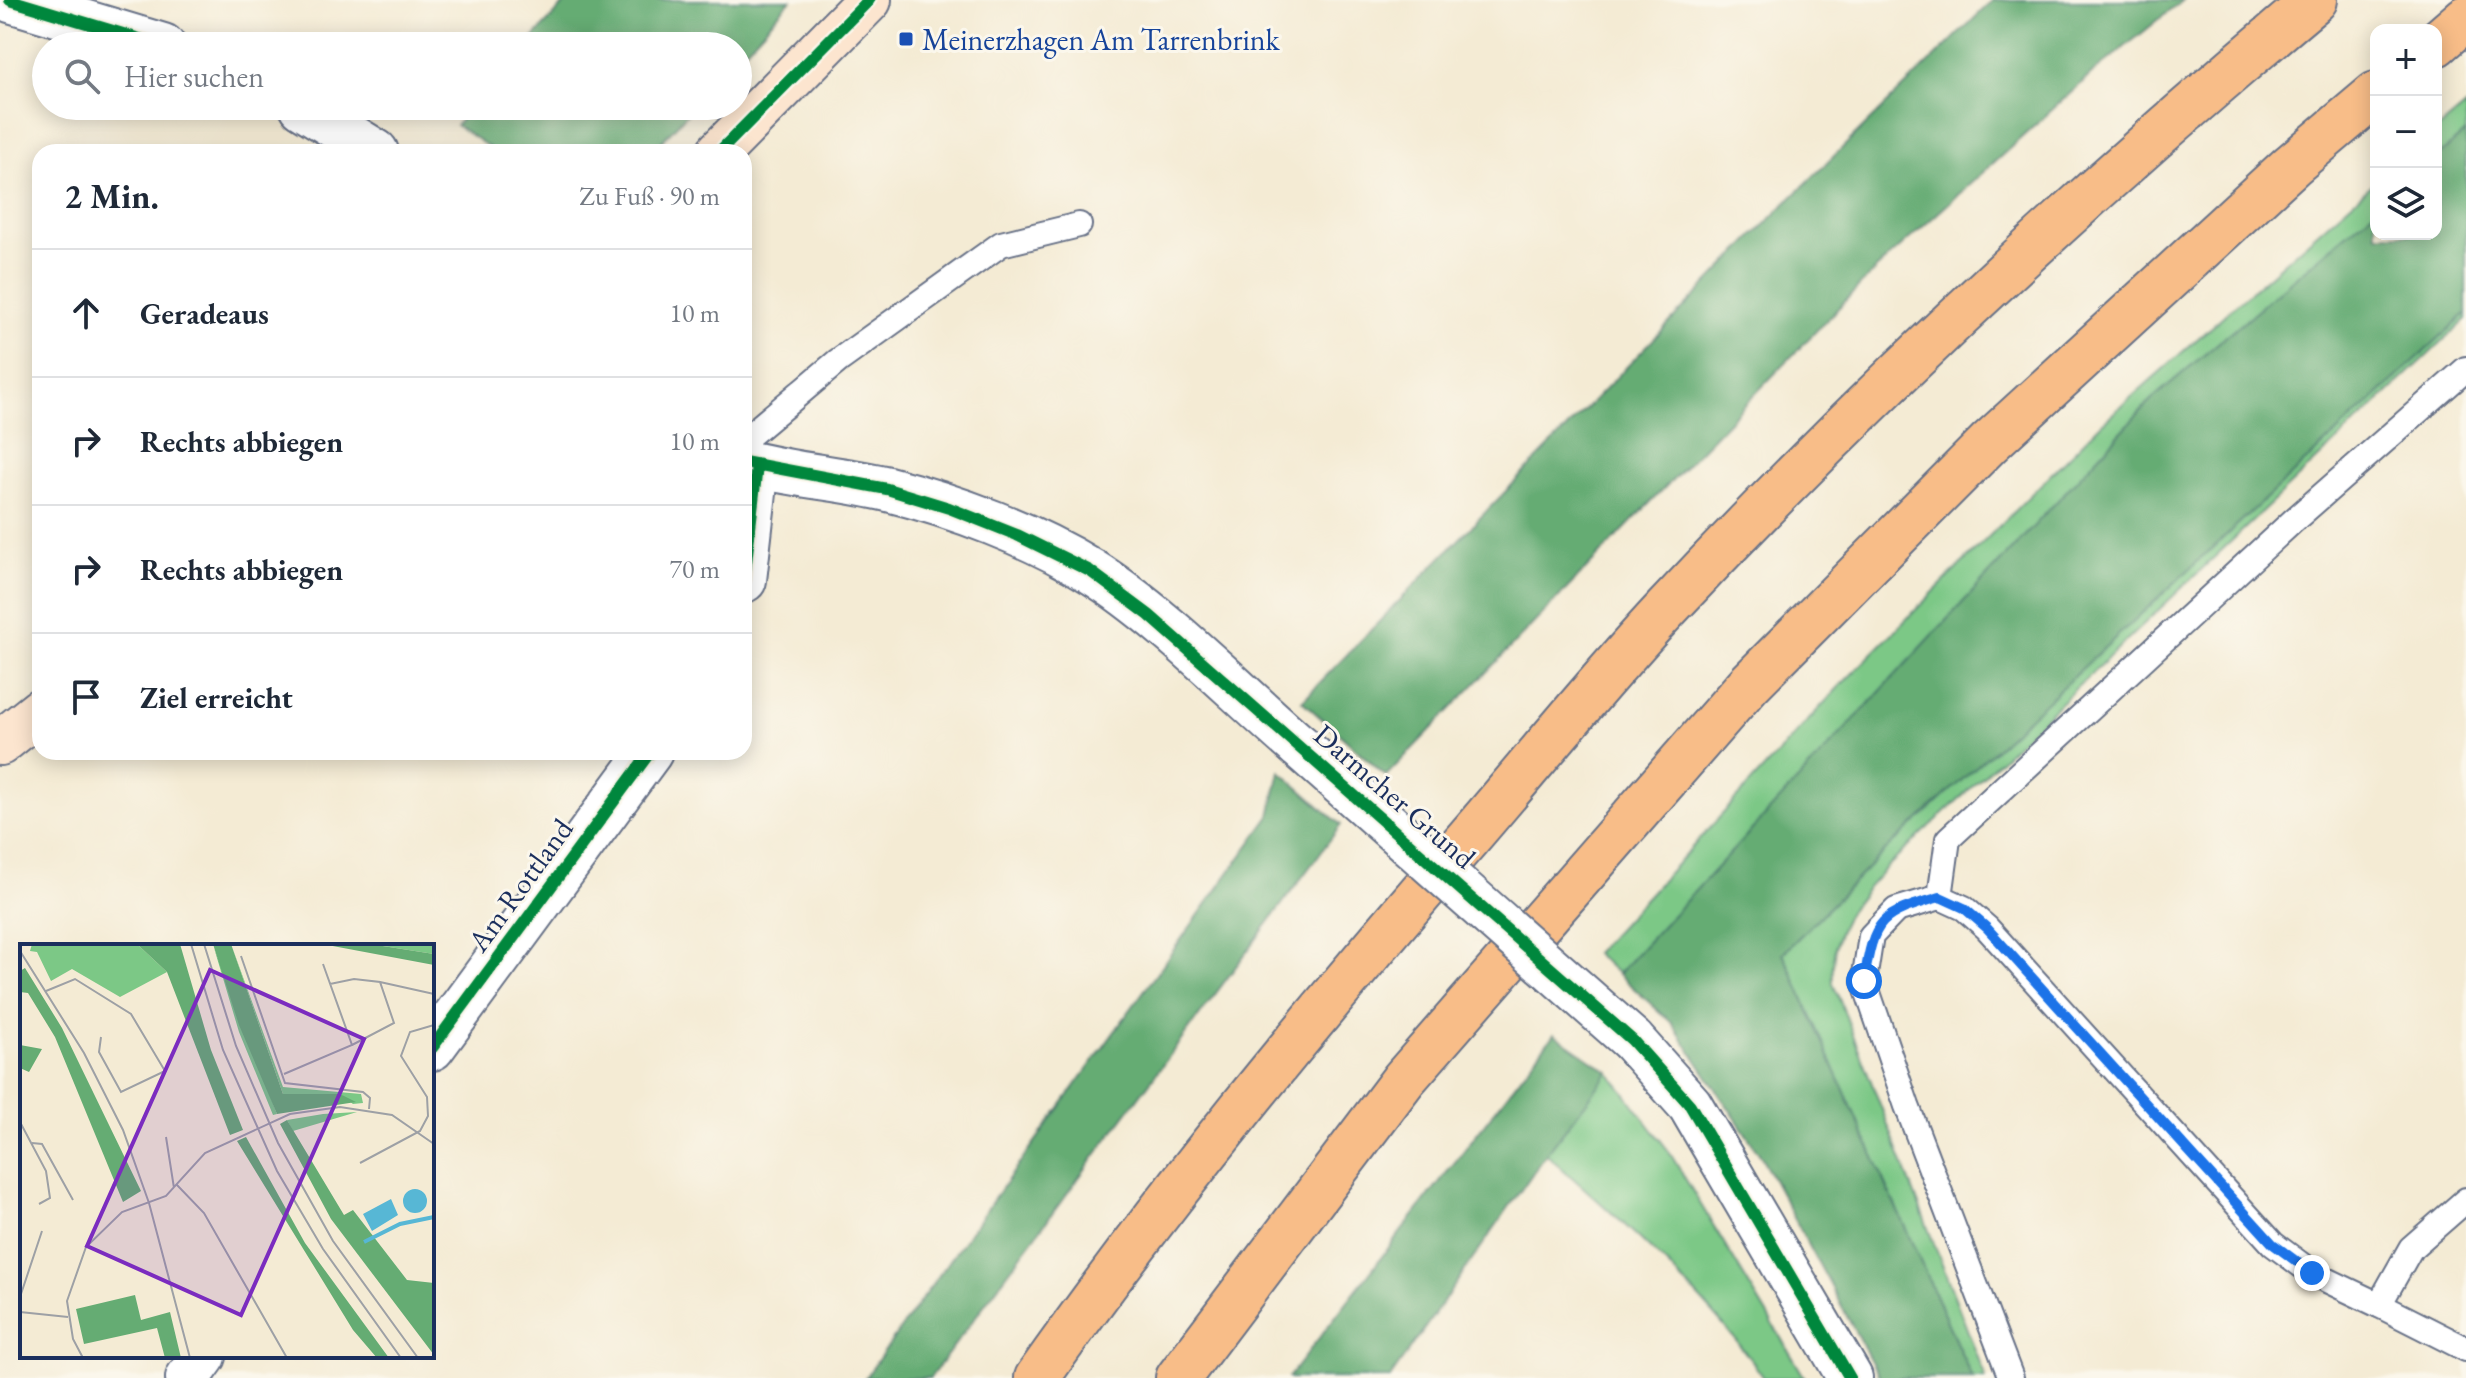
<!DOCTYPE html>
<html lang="de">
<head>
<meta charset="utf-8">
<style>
	:root { --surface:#fff; --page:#f6f6f7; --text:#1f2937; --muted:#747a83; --line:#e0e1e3 }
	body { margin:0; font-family:"EB Garamond",serif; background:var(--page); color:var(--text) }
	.controls { position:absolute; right:24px; top:24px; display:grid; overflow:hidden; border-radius:16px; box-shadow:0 4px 20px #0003 }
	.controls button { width:72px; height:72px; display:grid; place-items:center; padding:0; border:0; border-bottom:2px solid var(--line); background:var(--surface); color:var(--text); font:40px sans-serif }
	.stop { position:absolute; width:24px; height:24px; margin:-18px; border:6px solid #1a73e8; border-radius:50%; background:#fff }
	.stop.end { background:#1a73e8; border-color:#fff; box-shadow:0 2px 8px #0008 }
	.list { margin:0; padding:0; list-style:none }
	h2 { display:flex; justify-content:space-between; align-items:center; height:104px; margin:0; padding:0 32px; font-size:34px }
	h2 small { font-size:26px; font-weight:400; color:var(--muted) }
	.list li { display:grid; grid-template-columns:52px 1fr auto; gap:24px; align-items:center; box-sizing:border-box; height:128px; padding:0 32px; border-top:2px solid var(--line) }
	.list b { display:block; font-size:30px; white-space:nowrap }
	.list em { font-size:26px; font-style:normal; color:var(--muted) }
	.icon { flex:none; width:44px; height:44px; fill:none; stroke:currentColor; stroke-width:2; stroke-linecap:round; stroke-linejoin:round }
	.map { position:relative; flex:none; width:2466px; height:1378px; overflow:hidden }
	.search { position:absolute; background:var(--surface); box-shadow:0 4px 20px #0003; left:32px; top:32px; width:720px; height:88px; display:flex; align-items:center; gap:20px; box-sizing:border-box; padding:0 28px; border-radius:44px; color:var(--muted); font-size:30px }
	.panel { position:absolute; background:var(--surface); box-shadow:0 4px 20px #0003; left:32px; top:144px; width:720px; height:616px; border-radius:24px }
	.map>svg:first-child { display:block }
</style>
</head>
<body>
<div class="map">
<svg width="2466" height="1378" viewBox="0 0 2466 1378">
	<rect width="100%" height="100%" fill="#fbf7ec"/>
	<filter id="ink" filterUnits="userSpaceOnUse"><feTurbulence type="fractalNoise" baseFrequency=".0125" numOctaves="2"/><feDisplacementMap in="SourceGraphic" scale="16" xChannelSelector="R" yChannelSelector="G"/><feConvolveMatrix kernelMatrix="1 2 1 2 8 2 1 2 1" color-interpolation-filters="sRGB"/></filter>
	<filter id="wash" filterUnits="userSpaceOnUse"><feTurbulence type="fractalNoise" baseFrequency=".006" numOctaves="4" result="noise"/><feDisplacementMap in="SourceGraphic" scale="32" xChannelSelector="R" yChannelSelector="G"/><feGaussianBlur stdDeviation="1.8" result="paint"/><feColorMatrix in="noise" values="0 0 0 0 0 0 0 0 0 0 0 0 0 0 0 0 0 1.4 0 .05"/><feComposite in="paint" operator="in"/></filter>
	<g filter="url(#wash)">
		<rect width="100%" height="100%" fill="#f4ebd4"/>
		<g fill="#7cc886" stroke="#4c7c72" stroke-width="2">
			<polygon points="2466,106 2466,132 2436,158 2436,131"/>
			<polygon points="2376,181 2376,209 2151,400 1618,974 1595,953 1838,688 2101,424"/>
			<path d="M 2466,313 L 2466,319 L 1885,869 C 1850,907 1830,928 1833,983 L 1986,1378 L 1972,1378 L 1783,953 L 1885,851 Z"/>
			<path d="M 1609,1072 L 1668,1150 L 1805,1378 L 1764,1378 C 1704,1291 1624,1224 1546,1154 Z"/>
		</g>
		<g fill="#65ac73" stroke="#406e68" stroke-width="2">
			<polygon points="568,0 791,0 738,58 738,46 526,46"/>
			<polygon points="1993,0 2183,0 2095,71 1875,270 1386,776 1302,701 1779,210"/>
			<polygon points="473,106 694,106 652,152 496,152 456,125"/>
			<polygon points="2466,132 2466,313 1885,851 1783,953 1972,1378 1880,1378 1762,1158 1672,1023 1618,974 2151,400 2376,209 2376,234 2436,234 2436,158"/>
			<polygon points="1280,771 1341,825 930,1378 865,1378 1270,816"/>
			<polygon points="1554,1034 1609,1072 1546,1154 1390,1378 1288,1378"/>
		</g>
	</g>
	<g filter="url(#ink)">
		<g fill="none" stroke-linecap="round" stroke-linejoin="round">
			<g stroke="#677187" stroke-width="28">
				<g id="lane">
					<polyline points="744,440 838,361 1001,244 1079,225"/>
					<polyline points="1940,897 1964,908 1987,928 2273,1244 2312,1273 2379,1305 2411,1248 2466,1200"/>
					<polyline points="2379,1305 2466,1349"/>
					<polyline points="2011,1378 1907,1106 1864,981 1871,936 1896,910 1940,897 1948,839 2293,521 2466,369"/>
				</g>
			</g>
			<g stroke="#677187" stroke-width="48">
				<g id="street">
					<polyline points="10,0 163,46"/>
					<polyline points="302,106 376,152"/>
					<path d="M 744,462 C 791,475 840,478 888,489 C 955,506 1031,534 1091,571 C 1163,616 1235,691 1300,747"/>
					<polyline points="744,580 757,466"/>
					<polyline points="1632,1040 1690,1105 1850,1378"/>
					<polyline points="432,1048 650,752"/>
					<polyline points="188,1378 204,1356"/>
				</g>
			</g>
			<g stroke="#677187" stroke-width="48">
				<g id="secondary">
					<polyline points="719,152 869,0"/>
					<polyline points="0,743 40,711"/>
				</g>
			</g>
			<g stroke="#677187" stroke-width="48">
				<g id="highway">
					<polyline points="2436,44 2466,18"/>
					<path d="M 1037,1378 C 1166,1195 1309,1022 1456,852 C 1526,772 1593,687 1666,609 C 1868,393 2088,190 2315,0"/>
					<polyline points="1178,1378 1404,1079 1749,684 1989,443 2292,165 2376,94"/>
				</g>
			</g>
			<use href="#lane" stroke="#fff" stroke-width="24"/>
			<use href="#street" stroke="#fff" stroke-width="44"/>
			<use href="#secondary" stroke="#fce5cf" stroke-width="44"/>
			<use href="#highway" stroke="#f8bd88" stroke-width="44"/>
			<g stroke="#677187" stroke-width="48" stroke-linecap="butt">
				<polyline id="street-bridge" points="1300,747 1632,1040"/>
			</g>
			<use href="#street-bridge" stroke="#fff" stroke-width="44"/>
			<g stroke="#fbf7ec" stroke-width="17">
				<g id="cycleway">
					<polyline points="10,0 163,46"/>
					<polyline points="719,152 869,0"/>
					<polyline points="744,462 887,489 949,508 1017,535 1090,571 1149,615 1632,1040 1690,1105 1850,1378"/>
					<polyline points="744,580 757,466"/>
					<polyline points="432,1048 650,752"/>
				</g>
			</g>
			<use href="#cycleway" stroke="#00873e" stroke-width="12"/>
		</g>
	</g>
	<g fill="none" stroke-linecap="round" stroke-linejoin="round" filter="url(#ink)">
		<path stroke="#1a73e8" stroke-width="10" d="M 1864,981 C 1874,918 1879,915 1940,897 L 1964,908 L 1987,928 L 2273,1244 L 2312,1273"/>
	</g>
	<rect fill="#1a4fb4" stroke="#fbf7ec" stroke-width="3" x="898" y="31" width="16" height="16" rx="4"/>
	<g text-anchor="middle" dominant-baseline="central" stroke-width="6" stroke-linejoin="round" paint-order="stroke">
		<g font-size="30" fill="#164399" stroke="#fbf7ec" text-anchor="start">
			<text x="922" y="39">Meinerzhagen Am Tarrenbrink</text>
		</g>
		<g font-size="30" fill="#1b2f5e" stroke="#fbf7ec">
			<text transform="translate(1395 796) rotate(41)">Darmcher Grund</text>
			<text transform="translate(520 885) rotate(-54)">Am Rottland</text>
		</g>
	</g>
	<g transform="translate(20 944)">
		<rect width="414" height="414" fill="#f4ebd4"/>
		<path d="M 12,0 L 117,0 L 147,28 L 100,53 L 52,25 L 31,37 L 17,8 L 10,7 ZM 211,0 L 263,143 L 341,150 L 343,159 L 333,160 L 320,150 L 263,150 ZM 350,0 L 414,0 L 414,10 ZM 194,4 L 257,170 L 253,171 L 219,88 ZM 337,168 L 273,187 L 267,176 L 303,170 Z" fill="#7cc886"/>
		<path d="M 117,0 L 160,0 L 191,106 L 223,186 L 210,191 L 147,28 ZM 193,0 L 211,0 L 263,150 L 320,150 L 336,158 L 257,170 L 219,81 ZM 302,0 L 350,0 L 414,10 L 414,21 ZM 5,24 L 42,84 L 121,247 L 103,258 L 35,93 L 8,49 L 0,48 L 0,27 ZM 0,101 L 22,105 L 9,128 L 0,124 ZM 267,176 L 324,271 L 333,266 L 387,336 L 414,339 L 414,411 L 311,275 L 260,180 ZM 226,193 L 285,299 L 369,414 L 357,414 L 333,386 L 217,197 ZM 115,351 L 121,376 L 150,368 L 161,414 L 145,414 L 137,384 L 64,400 L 56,365 Z" fill="#65ac73"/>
		<path d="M383 257a12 12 0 1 1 24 0a12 12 0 1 1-24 0ZM 371,255 L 378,271 L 352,287 L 343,270 Z" fill="#57b7d5"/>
		<path fill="none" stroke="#57b7d5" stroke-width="4" d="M 344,298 L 380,280 L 414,273"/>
		<path fill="none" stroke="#9da0a5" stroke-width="2" d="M 171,0 L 203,106 L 257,227 L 303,305 L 381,414M 184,0 L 216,102 L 258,199 L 313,297 L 398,414M 0,7 L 64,109 L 103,186 L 129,259 L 170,414M 221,12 L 265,139 L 343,148 L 350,154 L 349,165M 360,38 L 414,50M 310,40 L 334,35 L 360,38 L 374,79 L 332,101M 26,47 L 55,35 L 111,70 L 145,127 L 101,148 L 79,108 L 81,93M 264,130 L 332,101 L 303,20M 0,178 L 26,227 L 30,254 L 19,260M 146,193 L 154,244M 12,199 L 22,200 L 53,256M 340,219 L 400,187 L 408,172 L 407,153 L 381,112 L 390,88 L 414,81M 157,241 L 184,269 L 267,414M 0,353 L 22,287M 0,368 L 48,373M 63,414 L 53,395 L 47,357 L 66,303 L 102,268 L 146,252 L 185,209 L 270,170 L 320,163 L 372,171 L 414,200"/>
		<path fill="#7b2cbf" fill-opacity="0.15" stroke="#7b2cbf" stroke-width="4" d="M 190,26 L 344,95 L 221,371 L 67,302 Z"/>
		<rect width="414" height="414" fill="none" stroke="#1b2f5e" stroke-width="4"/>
	</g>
</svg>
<div class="controls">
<button>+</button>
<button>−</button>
<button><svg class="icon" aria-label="layers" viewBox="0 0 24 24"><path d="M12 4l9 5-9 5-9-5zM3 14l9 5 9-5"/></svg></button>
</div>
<div class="stop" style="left:1864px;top:981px"></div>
<div class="stop end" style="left:2312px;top:1273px"></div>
<div class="search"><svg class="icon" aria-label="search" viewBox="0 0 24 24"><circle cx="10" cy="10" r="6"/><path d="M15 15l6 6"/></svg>Hier suchen</div>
<section class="panel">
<h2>2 Min.<small>Zu Fuß · 90 m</small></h2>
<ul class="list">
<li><svg class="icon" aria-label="ahead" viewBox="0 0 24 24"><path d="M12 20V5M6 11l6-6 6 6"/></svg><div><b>Geradeaus</b></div><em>10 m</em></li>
<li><svg class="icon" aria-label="right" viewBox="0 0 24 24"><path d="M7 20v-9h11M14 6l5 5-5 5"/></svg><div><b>Rechts abbiegen</b></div><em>10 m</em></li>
<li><svg class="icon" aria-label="right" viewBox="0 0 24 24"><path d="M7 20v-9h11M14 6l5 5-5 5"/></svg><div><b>Rechts abbiegen</b></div><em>70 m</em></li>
<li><svg class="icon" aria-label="arrive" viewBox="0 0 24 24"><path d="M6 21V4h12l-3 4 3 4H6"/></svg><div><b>Ziel erreicht</b></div></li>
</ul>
</section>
</div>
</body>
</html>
